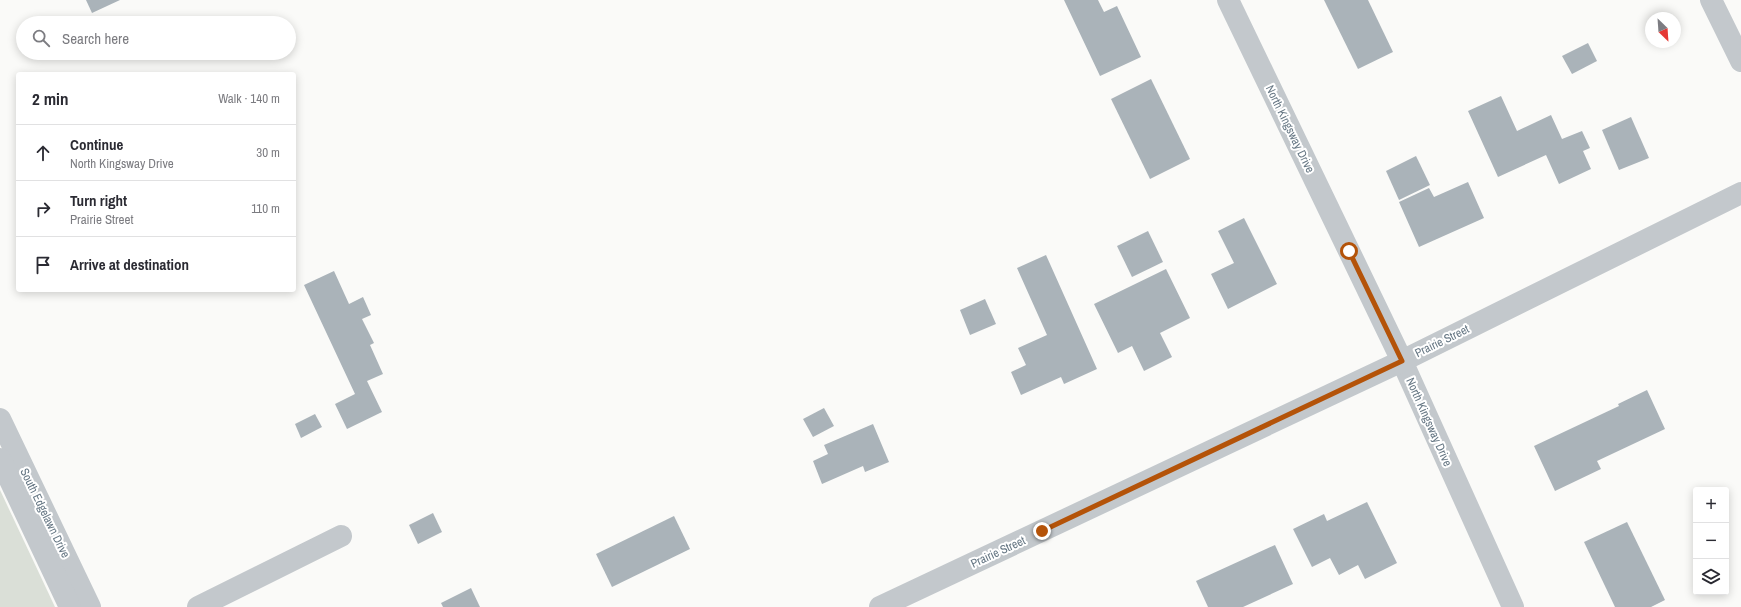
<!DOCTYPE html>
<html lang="en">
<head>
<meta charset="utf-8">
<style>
	:root { --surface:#fff; --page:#f2f2f3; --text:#2b2b33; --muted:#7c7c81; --line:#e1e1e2 }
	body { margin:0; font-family:"Archivo Narrow",sans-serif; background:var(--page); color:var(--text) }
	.controls { position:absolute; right:12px; bottom:12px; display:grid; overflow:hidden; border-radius:4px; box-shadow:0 2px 10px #0003 }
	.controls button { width:36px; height:36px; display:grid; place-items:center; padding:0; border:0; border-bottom:1px solid var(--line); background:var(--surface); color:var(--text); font:20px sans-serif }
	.compass { position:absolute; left:1645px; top:12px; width:36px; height:36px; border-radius:50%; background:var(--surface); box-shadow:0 2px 10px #0003; rotate:155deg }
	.stop { position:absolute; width:12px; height:12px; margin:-9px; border:3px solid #b45309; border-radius:50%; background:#fff }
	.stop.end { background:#b45309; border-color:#fff; box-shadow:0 1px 4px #0008 }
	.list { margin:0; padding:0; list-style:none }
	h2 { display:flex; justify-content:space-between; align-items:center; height:52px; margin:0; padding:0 16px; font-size:17px }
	h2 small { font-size:13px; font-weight:400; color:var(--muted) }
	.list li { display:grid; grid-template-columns:26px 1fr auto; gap:12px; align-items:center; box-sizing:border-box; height:56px; padding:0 16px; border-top:1px solid var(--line) }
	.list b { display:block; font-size:15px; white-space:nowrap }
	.list p { margin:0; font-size:13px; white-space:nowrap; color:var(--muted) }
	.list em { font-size:13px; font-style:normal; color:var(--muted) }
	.icon { flex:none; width:22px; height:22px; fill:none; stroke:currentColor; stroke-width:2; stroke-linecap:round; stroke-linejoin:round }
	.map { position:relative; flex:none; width:1741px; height:607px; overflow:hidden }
	.search { position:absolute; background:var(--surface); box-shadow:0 2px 10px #0003; left:16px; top:16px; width:280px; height:44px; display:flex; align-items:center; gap:10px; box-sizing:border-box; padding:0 14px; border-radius:22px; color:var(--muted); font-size:15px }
	.panel { position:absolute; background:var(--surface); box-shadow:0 2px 10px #0003; left:16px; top:72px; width:280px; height:220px; border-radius:4px }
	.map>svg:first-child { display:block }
</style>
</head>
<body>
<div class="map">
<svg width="1741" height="607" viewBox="0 0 1741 607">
	<rect width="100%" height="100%" fill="#fafaf8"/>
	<polygon fill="#dadfd7" points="0,490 55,607 0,607"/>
	<g fill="#aab3b9">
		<polygon points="86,0 120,0 92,13"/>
		<polygon points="1064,0 1098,0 1104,12 1117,6 1141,57 1100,76"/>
		<polygon points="1324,0 1368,0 1393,52 1358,69"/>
		<polygon points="1588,43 1597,61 1572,74 1562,56"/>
		<polygon points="1151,79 1190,159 1150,179 1111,99"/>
		<polygon points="1501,96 1517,131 1551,115 1562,139 1582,131 1590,148 1583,151 1591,169 1559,184 1546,155 1498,177 1468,111"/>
		<polygon points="1631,117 1649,158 1619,170 1602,130"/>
		<polygon points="1416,156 1430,185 1399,200 1386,171"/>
		<polygon points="1468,182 1484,218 1419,247 1399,202 1429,188 1434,197"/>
		<polygon points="1244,218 1277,284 1228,309 1211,274 1234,263 1218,231"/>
		<polygon points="1148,231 1163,262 1132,277 1117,246"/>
		<polygon points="1046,255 1097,369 1064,384 1061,377 1021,395 1011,372 1026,365 1018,348 1047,335 1017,268"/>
		<polygon points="1166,269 1190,318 1160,333 1172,357 1144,371 1132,346 1118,353 1094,304"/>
		<polygon points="334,271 349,304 363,297 371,315 362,319 374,343 370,345 383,374 367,381 382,412 347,429 335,404 355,394 304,285"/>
		<polygon points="985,299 996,324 970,335 960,310"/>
		<polygon points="1647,390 1665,429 1597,461 1601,469 1555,491 1534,446 1619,406 1618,404"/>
		<polygon points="824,408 834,426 813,437 803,419"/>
		<polygon points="315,414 322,427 301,438 295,424"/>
		<polygon points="873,424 889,462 865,472 863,466 822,484 813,461 828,454 824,445"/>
		<polygon points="1367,502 1397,563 1365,579 1358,565 1339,575 1330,558 1312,567 1293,529 1324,514 1327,521"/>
		<polygon points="433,513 442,532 418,544 409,525"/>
		<polygon points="674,516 690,549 612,587 596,554"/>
		<polygon points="1627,522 1665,600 1651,607 1615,607 1584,542"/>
		<polygon points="1275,545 1293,584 1243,607 1208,607 1196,581"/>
		<polygon points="471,588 480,607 443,607 441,603"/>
	</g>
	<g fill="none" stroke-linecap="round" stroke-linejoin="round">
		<g stroke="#c3c8cc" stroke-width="22">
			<polyline points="1228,0 1402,361 1513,607"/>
			<polyline points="1711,0 1741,61"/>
			<polyline points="0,419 90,607"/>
			<polyline points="0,459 70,607"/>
			<polyline points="198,607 341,536"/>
			<polyline points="880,607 1402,361 1741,193"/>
		</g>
	</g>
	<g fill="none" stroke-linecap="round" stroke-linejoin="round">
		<polyline stroke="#b45309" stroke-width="5" points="1042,531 1402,361 1349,251"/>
	</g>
	<g text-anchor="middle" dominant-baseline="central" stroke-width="4" stroke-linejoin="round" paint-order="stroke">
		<g font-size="12" fill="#657683" stroke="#fff">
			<text transform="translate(1290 129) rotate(64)">North Kingsway Drive</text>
			<text transform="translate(1442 341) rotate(-26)">Prairie Street</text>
			<text transform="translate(1429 422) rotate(66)">North Kingsway Drive</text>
			<text transform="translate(45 513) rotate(64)">South Edgelawn Drive</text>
			<text transform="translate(998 552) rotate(-25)">Prairie Street</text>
		</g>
	</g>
</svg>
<div class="controls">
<button>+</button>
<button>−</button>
<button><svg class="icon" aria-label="layers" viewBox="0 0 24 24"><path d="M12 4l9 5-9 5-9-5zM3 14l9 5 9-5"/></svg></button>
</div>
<svg class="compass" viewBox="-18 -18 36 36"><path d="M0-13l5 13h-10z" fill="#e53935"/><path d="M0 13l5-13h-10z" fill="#7c7c81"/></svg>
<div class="stop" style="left:1349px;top:251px"></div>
<div class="stop end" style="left:1042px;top:531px"></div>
<div class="search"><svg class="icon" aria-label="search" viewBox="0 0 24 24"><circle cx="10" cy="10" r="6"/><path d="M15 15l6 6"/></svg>Search here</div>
<section class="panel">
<h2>2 min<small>Walk · 140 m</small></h2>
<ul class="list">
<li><svg class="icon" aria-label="ahead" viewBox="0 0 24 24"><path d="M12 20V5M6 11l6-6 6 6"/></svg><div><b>Continue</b><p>North Kingsway Drive</p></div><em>30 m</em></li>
<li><svg class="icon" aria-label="right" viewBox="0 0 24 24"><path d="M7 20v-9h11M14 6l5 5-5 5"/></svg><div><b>Turn right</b><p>Prairie Street</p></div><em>110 m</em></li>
<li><svg class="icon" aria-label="arrive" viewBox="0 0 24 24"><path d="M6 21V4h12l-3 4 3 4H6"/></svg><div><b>Arrive at destination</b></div></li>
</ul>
</section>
</div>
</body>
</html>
